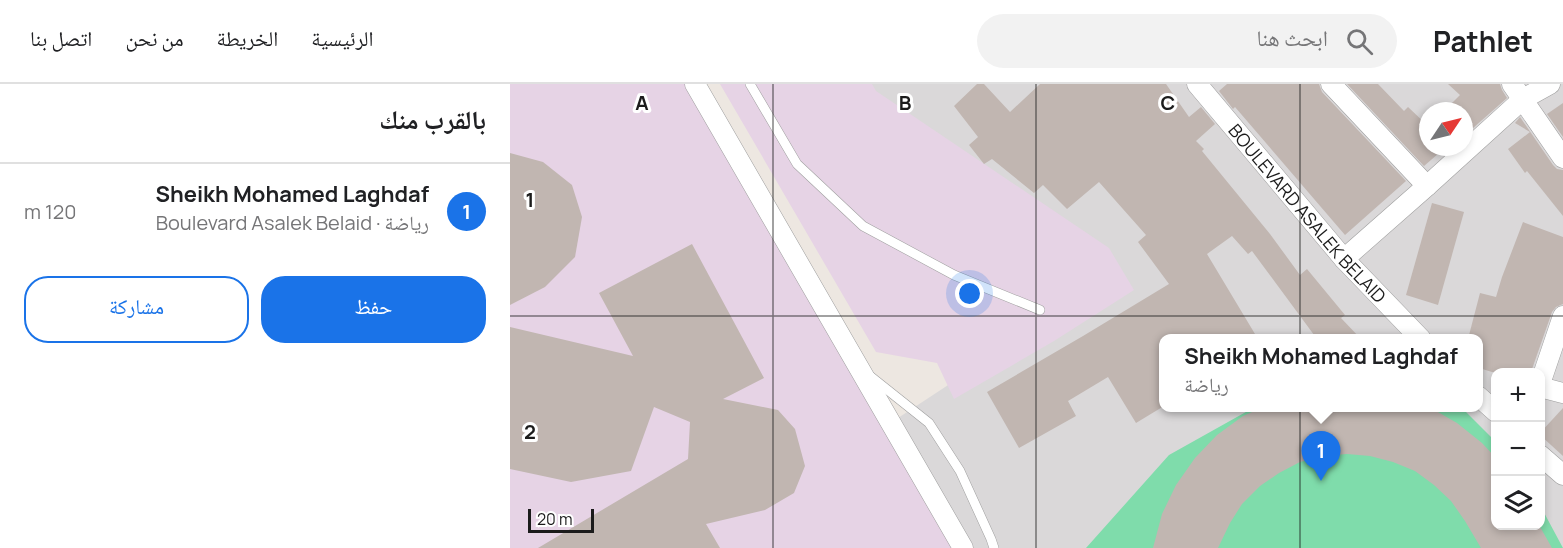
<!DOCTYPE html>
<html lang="ar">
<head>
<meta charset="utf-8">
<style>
	:root { --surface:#fff; --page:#f2f2f2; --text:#202124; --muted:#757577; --line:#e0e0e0; --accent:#1a73e8 }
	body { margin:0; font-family:Manrope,"Noto Naskh Arabic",sans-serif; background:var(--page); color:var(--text); direction:rtl }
	.controls { position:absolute; right:18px; bottom:18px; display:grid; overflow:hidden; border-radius:12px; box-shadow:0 3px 9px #0003 }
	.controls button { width:54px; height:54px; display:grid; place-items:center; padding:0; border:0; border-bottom:2px solid var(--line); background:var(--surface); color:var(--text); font:30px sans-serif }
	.compass { position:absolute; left:909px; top:18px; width:54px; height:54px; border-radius:50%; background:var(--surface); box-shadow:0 3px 9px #0003; rotate:55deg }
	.scale { position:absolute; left:18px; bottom:15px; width:66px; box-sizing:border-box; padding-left:6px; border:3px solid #1b1b1b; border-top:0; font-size:16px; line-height:21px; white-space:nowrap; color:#1b1b1b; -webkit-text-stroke:4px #fff; paint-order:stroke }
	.you { position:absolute; left:460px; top:210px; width:21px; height:21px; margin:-15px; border:4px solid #fff; border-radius:50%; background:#1a73e8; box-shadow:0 0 0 9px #1a73e833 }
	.badge { display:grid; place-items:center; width:39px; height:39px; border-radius:50%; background:var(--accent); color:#fff; font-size:20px; font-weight:700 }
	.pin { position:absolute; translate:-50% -50px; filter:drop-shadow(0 2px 3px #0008) }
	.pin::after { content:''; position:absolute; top:32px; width:21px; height:18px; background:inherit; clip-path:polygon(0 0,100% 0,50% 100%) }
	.popup { position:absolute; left:649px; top:250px; width:324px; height:78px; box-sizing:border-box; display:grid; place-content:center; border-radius:12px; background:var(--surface); filter:drop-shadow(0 2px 4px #0005); font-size:20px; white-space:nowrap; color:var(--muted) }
	.popup b { font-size:22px; color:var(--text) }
	.popup::after { content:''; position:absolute; left:50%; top:100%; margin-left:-12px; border:12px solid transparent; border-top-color:var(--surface) }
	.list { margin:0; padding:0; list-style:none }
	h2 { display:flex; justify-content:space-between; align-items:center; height:78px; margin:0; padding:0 24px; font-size:26px }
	h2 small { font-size:20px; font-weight:400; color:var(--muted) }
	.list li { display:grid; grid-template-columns:39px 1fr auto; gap:18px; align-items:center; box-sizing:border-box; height:96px; padding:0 24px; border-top:2px solid var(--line) }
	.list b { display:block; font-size:22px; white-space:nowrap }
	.list p { margin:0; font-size:20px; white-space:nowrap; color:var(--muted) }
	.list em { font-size:20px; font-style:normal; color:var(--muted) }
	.actions { display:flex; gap:12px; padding:18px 24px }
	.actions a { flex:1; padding:14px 0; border:2px solid var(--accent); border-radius:24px; text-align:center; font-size:21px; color:var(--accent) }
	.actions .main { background:var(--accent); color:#fff }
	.icon { flex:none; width:33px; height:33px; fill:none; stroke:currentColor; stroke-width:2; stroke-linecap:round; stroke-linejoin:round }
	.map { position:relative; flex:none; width:1053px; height:464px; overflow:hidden; direction:ltr }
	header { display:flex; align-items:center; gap:36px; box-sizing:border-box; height:84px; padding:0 30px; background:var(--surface); border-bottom:2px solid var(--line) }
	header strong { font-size:28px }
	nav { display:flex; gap:33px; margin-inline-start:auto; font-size:21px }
	.search { width:420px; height:54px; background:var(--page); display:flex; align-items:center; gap:15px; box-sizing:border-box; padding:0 21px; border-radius:33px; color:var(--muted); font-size:22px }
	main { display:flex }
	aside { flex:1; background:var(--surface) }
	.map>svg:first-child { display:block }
</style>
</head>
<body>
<header>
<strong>Pathlet</strong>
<div class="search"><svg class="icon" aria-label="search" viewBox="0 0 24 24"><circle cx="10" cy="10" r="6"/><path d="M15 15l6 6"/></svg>ابحث هنا</div>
<nav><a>الرئيسية</a><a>الخريطة</a><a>من نحن</a><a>اتصل بنا</a></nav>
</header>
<main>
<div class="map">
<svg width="1053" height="464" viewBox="0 0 1053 464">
	<rect width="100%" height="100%" fill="#ede7e1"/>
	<path fill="#dad8d9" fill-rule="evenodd" d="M 302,0 L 1053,0 L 1053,464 L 417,464 L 353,357 L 461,286 ZM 918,27 L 954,27 L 954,63 L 918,63 ZM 654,255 L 968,255 L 968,324 L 654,324 ZM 986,288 L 1030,288 L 1030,442 L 986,442 Z"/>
	<g fill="#e6d3e5">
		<polygon points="0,0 176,0 446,464 0,464"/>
		<polygon points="210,0 362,0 366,7 599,164 624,206 544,257 444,315 427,279 366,268"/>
	</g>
	<polygon fill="#7fdcab" points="743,324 952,324 985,357 986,442 1030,442 1031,423 1053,464 576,464 659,371"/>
	<g fill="#c1b6b1">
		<polygon points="467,0 474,0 500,28 530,0 656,0 679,33 691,23 705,40 686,57 694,65 692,67 760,150 790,191 797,185 835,231 831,234 851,255 807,255 742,167 738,170 722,152 697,170 748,255 654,255 654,322 626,339 598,293 558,317 566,332 509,364 477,308 573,252 659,200 628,158 636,151 589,98 557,125 533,101 524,109 482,75 474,80 459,61 468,53 444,22"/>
		<polygon points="717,0 809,0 812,8 896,97 835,151 725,23 723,25 709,7"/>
		<polygon points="837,0 868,0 894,27 898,23 918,42 918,63 936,63 914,82"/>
		<polygon points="938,0 990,0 992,6 997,14 954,52 954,27 934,27 950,11"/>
		<polygon points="1053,19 1053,53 1037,30"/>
		<polygon points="1010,33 1043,81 1047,85 1053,86 1053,132 1017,87 1015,89 998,65 1020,48 1005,39"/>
		<polygon points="0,69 33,78 62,101 72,133 65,173 35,203 0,221"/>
		<polygon points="922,119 954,128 928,221 896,211"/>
		<polygon points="1013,138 1053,153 1053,220 1046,223 1042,228 1021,288 982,288 969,284 969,255 958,255 970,209 986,213 992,193"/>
		<polygon points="182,160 254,294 213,315 268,326 285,345 295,382 284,409 255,426 196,440 210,464 28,464 178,375 180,338 144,323 121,387 61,398 0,385 0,243 123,272 89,209"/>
		<polygon points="751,324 921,324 947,339 972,359 986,374 986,441 1029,441 1042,464 971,464 955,437 941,417 924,401 905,387 883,378 860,372 837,370 813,372 790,378 769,389 750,402 732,420 720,439 708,464 643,464 652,430 666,401 685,374 707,351 733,332"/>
		<polygon points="1053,324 1053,372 1030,351 1030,349"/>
	</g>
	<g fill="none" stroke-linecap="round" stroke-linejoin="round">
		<g stroke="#9f9f9f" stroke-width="10">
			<g id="service">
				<polyline points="240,0 287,80 353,142 444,191 530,226"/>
				<polyline points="360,292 419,339 450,387 481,455 484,464"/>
			</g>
		</g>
		<g stroke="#9f9f9f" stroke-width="21">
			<g id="minor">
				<polyline points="185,0 453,464"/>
				<path id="s1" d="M 687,0 L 834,175 L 911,255"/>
				<polyline points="821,0 917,102"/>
				<polyline points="1002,0 1053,74"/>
				<polyline points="834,175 917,102 1013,15 1040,0"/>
				<polyline points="1030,300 1053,232"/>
				<polyline points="1030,303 1053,309"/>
				<polyline points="968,312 986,328"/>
				<polyline points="1030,371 1053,391"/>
			</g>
		</g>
		<use href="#service" stroke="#fff" stroke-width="9"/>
		<use href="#minor" stroke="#fff" stroke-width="20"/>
	</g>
	<path fill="none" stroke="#1b1b1b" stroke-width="1.5" stroke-opacity="0.55" d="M 263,0 L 263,464M 526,0 L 526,464M 790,0 L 790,464M 0,232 L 1053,232"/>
	<g text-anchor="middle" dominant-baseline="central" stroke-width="6" stroke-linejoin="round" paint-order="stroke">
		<g font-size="18" fill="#1b1b1b" stroke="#fff">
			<text stroke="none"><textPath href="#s1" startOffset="170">BOULEVARD ASALEK BELAID</textPath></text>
		</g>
	</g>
	<g font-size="20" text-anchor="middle" font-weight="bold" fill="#1b1b1b" stroke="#fff" stroke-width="6" stroke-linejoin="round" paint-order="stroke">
		<text x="132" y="26">A</text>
		<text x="395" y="26">B</text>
		<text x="658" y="26">C</text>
		<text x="20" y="123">1</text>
		<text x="20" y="355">2</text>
	</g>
</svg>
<div class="controls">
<button>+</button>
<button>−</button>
<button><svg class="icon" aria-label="layers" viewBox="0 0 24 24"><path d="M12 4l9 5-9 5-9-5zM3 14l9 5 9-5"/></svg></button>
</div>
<svg class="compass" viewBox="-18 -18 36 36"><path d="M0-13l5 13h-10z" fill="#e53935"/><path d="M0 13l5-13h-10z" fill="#757577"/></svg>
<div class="scale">20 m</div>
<div class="you"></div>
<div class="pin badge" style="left:811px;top:397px">1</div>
<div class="popup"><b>Sheikh Mohamed Laghdaf</b>رياضة</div>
</div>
<aside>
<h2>بالقرب منك<small></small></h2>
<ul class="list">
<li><span class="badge">1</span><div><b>Sheikh Mohamed Laghdaf</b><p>رياضة · Boulevard Asalek Belaid</p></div><em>120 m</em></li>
</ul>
<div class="actions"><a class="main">حفظ</a><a>مشاركة</a></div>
</aside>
</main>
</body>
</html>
